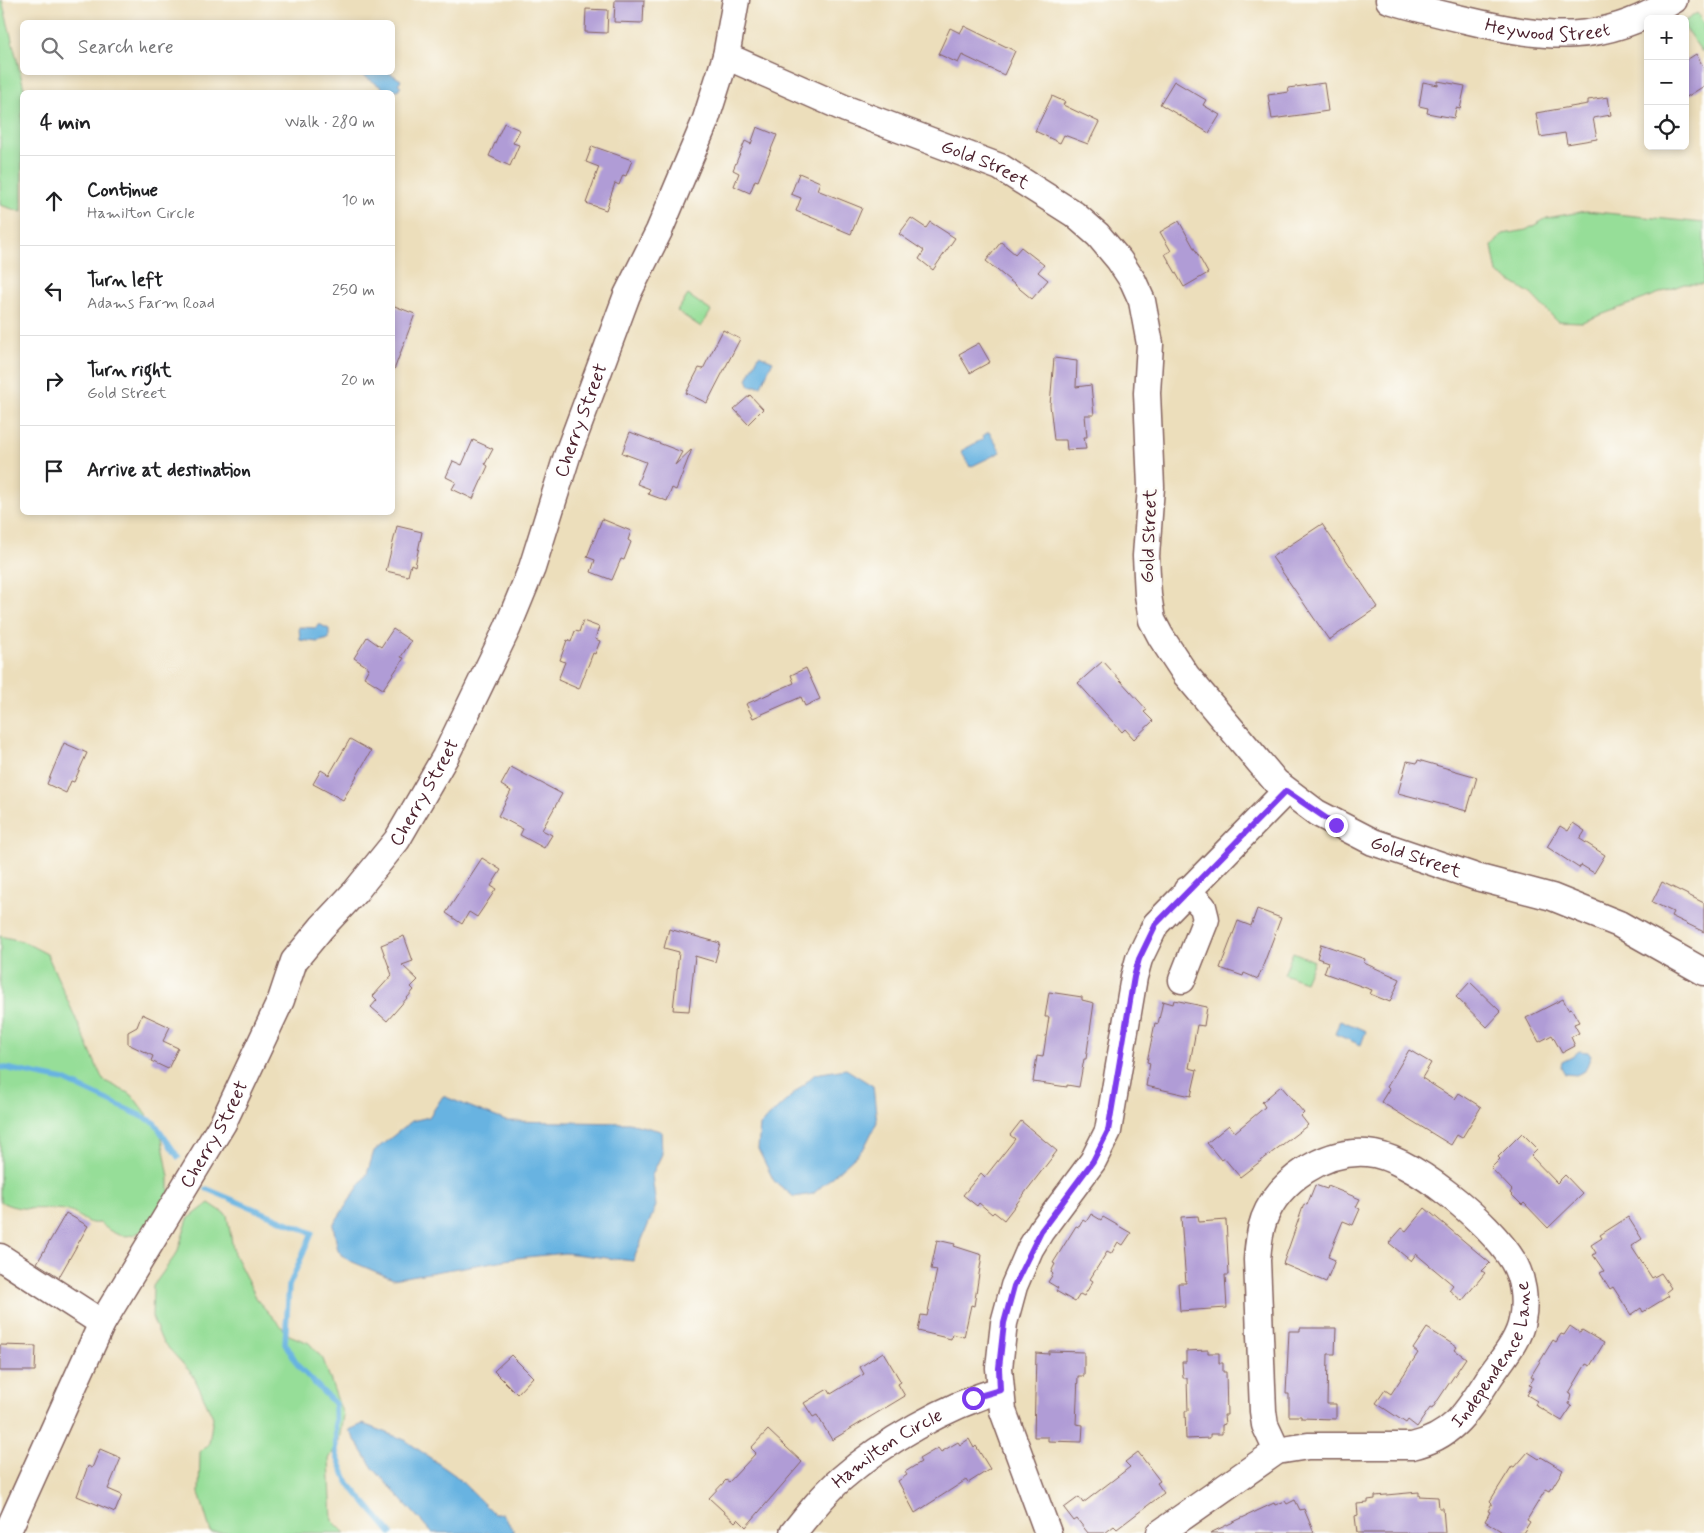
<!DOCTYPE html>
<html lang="en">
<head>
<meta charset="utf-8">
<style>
	:root { --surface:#fff; --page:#f6f6f6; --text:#202124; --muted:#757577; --line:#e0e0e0 }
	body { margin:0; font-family:Mynerve,sans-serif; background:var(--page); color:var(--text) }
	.controls { position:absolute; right:15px; top:15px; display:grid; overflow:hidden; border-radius:8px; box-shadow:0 2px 8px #0003 }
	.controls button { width:45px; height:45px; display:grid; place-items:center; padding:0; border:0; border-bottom:1px solid var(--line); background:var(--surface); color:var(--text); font:25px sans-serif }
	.stop { position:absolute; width:15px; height:15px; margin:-11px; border:4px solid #7c3aed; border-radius:50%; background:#fff }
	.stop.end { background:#7c3aed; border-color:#fff; box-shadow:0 1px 5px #0008 }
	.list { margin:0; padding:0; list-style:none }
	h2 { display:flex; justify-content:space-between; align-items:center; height:65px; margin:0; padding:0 20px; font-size:21px }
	h2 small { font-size:16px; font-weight:400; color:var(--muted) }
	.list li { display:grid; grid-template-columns:32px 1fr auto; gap:15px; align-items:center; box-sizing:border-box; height:90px; padding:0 20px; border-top:1px solid var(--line) }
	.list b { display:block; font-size:19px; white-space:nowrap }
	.list p { margin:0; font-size:16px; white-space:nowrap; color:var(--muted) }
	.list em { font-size:16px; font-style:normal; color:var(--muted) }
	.icon { flex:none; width:28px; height:28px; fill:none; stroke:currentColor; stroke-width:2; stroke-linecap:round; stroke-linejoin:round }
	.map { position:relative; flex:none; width:1704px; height:1533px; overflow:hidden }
	.search { position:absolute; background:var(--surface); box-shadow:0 2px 8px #0003; left:20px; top:20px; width:375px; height:55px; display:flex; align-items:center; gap:12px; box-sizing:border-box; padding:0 18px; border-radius:8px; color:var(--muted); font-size:19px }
	.panel { position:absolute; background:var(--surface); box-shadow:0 2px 8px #0003; left:20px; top:90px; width:375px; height:425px; border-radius:8px }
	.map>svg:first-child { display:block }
</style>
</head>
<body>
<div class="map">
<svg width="1704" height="1533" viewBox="0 0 1704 1533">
	<rect width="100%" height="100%" fill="#fdfcf7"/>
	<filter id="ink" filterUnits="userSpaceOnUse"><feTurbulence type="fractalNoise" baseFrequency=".02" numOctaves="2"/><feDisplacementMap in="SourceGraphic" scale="10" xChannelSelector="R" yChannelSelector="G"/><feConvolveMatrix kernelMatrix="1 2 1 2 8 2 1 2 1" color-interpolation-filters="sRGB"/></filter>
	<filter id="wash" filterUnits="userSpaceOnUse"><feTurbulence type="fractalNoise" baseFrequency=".0096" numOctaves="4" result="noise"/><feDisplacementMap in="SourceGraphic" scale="20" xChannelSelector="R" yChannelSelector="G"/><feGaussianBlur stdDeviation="1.12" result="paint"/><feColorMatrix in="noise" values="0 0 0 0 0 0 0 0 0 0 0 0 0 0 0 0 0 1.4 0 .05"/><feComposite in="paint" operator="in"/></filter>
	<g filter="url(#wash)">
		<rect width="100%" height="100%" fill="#ecdebb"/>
		<g fill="#96de98" stroke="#707e62">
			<polygon points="0,0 2,0 25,92 22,92 22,212 0,205"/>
			<polygon points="1697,13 1704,24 1704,51 1702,52 1685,28 1685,21"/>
			<polygon points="1586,211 1704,223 1704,284 1684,284 1582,322 1557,321 1531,294 1497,273 1492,246 1503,234 1526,230 1547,218"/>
			<polygon points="688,295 711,311 701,327 677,311"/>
			<path d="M 0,936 L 22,941 L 47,954 L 103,1080 L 132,1095 L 161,1134 L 169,1177 L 169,1204 C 146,1228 131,1251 100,1223 C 83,1225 82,1215 68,1211 C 46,1205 21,1214 0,1201 Z"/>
			<polygon points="1293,952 1314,961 1305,982 1284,974"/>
			<polygon points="209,1203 227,1215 234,1254 258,1301 289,1335 309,1343 323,1359 343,1415 339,1441 329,1459 332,1520 345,1533 211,1533 199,1493 200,1452 209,1443 213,1417 193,1375 162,1341 152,1317 153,1286 177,1253 188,1219"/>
		</g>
		<g fill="#68b3e1" stroke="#596986">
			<polygon points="367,72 390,73 401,80 398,84 401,86 397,91 395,90 389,92 364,76"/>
			<polygon points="759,355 773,361 761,386 750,386 747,379"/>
			<polygon points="989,432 1001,452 970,467 961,451 983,439 982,436"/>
			<polygon points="319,624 329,629 329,639 317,642 300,640 299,627 316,628"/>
			<polygon points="1340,1020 1366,1031 1361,1045 1335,1034"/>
			<polygon points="1579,1051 1588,1052 1591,1056 1585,1071 1576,1075 1565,1074 1561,1067 1562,1062 1572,1057"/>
			<polygon points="846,1069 873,1086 877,1122 864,1148 813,1194 794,1197 774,1181 758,1149 760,1125 815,1074"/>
			<polygon points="443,1096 506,1121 629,1123 661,1131 662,1154 652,1175 656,1206 633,1261 565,1253 517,1258 393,1279 348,1260 338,1251 333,1225 367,1174 374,1151 412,1121 429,1117"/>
			<polygon points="363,1424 405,1440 456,1476 494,1514 502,1514 513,1529 513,1533 432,1533 373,1468 349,1430"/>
		</g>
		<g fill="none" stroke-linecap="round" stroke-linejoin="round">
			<g stroke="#68b3e1" stroke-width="5.5">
				<polyline points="0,1067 64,1080 154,1122 178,1157"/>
				<polyline points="207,1189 312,1233 289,1286 285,1343 299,1367 335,1404 336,1453 348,1483 391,1533"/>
			</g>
		</g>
		<g id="blocks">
			<g fill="#b09cd6">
				<polygon points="615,0 644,0 643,23 614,22"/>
				<polygon points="586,9 608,10 607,33 585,32"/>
				<polygon points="964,26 1015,51 1004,75 962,55 958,63 938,54 950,28 960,33"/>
				<polygon points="1696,54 1704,68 1704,86 1685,98 1685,61"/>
				<polygon points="1174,81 1206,100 1203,105 1220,115 1209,133 1160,104"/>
				<polygon points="1438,81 1465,86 1460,109 1456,108 1454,118 1427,113 1428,108 1419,106 1423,82 1438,85"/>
				<polygon points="1324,83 1328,111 1272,119 1268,95 1289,92 1288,88"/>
				<polygon points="1052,96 1065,102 1063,105 1099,122 1088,144 1064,135 1060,143 1035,131"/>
				<polygon points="1608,97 1611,115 1593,118 1597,139 1567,144 1565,133 1540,137 1536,113 1588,104 1588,100"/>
				<polygon points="504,123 520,130 513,143 519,145 510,166 489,156"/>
				<polygon points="757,127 777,135 758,181 755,180 750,193 734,186 739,173 733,170 745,141 751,144"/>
				<polygon points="592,146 632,160 626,176 623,175 619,185 615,183 606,210 586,203 599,167 586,162"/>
				<polygon points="799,173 820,182 817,190 862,208 851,234 796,211 801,198 791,194"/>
				<polygon points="911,218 926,228 930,222 955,238 933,270 919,259 924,251 899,234"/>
				<polygon points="1179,221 1208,273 1184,287 1165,254 1171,251 1160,232"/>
				<polygon points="1001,242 1015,254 1021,247 1044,265 1038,272 1048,280 1032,299 986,261"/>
				<polygon points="392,305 415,314 394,370 392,370"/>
				<polygon points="723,330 740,339 707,403 686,393 699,368 703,369"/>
				<polygon points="979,343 990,362 970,373 959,354"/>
				<polygon points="1054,358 1077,361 1076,387 1091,385 1094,415 1085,415 1087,437 1084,437 1086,449 1067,450 1066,440 1054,440 1050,405"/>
				<polygon points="750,395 763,409 748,424 734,409"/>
				<polygon points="630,432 682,452 675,465 692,449 676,490 672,488 667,501 648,494 650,489 637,484 646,462 622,453"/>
				<polygon points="473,440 493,449 485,464 488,466 473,499 452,489 456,482 446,477 453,461 462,465"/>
				<polygon points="602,519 631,531 628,540 631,542 624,560 621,559 612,580 591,572 595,560 587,557"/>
				<polygon points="1322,524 1378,607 1329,640 1272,557"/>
				<polygon points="397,526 422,532 415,566 411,564 408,576 386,571"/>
				<polygon points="583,621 599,627 595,639 600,641 595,654 593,653 579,689 558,680 565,662 560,660 567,640 571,642 575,631 579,632"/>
				<polygon points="393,629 411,641 401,657 404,658 383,689 364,677 369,668 354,658 367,637 381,647"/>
				<polygon points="1103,661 1147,710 1144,712 1153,721 1134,739 1125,729 1122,732 1078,683"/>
				<polygon points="806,668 820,699 805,706 801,697 753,718 746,704 794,683 791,675"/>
				<polygon points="350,739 371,751 343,800 313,784 321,770 329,775"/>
				<polygon points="64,743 87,753 74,782 71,781 66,793 47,784"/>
				<polygon points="1418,760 1477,777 1467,811 1398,793 1407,761 1417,763"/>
				<polygon points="511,767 562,794 542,830 552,835 544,848 520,835 523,829 498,816 511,791 501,785"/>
				<polygon points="1573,823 1585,831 1580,839 1605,855 1594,873 1581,865 1579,868 1547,847 1560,826 1568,831"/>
				<polygon points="482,858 501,870 491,886 496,889 477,917 469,912 462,924 446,913"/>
				<polygon points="1662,882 1704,903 1704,932 1671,916 1673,912 1652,902"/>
				<polygon points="1257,909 1281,918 1258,979 1244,973 1243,976 1220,968 1238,921 1251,926"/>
				<polygon points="669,929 720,943 715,962 695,956 689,1011 673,1010 679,952 664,948"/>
				<polygon points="404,936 413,961 402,965 418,980 411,987 414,990 387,1021 371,1007 377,1000 373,996 392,975 381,945"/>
				<polygon points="1321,944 1365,959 1364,963 1400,979 1390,1002 1370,994 1372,990 1324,973 1328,962 1317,958"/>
				<polygon points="1470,982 1501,1012 1487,1027 1456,997"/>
				<polygon points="1049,992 1082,997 1082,1000 1094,1003 1086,1059 1084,1059 1079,1087 1067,1085 1067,1087 1033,1082 1037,1056 1043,1057 1049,1017 1045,1017"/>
				<polygon points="1563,999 1568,1009 1571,1008 1579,1022 1574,1024 1579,1033 1571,1037 1575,1046 1562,1053 1552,1035 1539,1042 1526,1018"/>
				<polygon points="1174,1000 1207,1007 1204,1026 1197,1025 1189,1068 1197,1070 1191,1096 1146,1086 1150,1063 1147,1062 1155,1023 1158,1024 1163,1001 1173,1004"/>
				<polygon points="142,1014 170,1027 163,1041 178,1048 168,1069 151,1061 153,1056 128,1044 128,1032 137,1027"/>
				<polygon points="1409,1050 1431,1063 1422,1078 1455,1099 1459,1093 1481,1107 1462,1138 1457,1135 1451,1145 1381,1102 1389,1089 1387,1087"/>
				<polygon points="1281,1086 1304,1113 1301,1116 1308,1125 1240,1177 1224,1158 1221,1160 1207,1143 1229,1125 1235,1132 1265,1107 1262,1102"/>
				<polygon points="1021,1121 1057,1151 1004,1220 994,1212 992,1214 979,1203 977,1206 963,1195 981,1173 985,1177 1015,1139 1010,1135"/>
				<polygon points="1522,1133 1538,1149 1531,1156 1557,1183 1565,1175 1583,1194 1548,1228 1524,1203 1522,1205 1510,1193 1512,1190 1491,1168 1500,1159 1498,1157"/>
				<polygon points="1315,1185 1327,1189 1328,1186 1360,1199 1356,1207 1360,1209 1353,1225 1343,1221 1328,1257 1335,1260 1326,1282 1283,1264 1304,1204 1307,1205"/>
				<polygon points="1425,1208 1490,1263 1482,1271 1485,1273 1462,1301 1449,1290 1453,1285 1416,1254 1411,1261 1389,1243 1402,1228 1406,1231"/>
				<polygon points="66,1213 88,1226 59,1277 37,1263"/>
				<polygon points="1091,1214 1101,1220 1103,1217 1131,1233 1123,1245 1118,1242 1111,1254 1107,1252 1090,1279 1093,1281 1084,1296 1080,1294 1075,1302 1056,1291 1058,1288 1048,1282 1053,1274 1051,1272 1055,1264 1053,1263 1076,1226 1079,1227 1083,1220 1086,1222"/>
				<polygon points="1198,1216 1199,1222 1226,1220 1229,1275 1225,1275 1227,1308 1180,1311 1178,1283 1186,1283 1181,1217"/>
				<polygon points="1628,1217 1642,1239 1631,1246 1652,1278 1661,1273 1671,1288 1666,1292 1669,1296 1643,1312 1641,1308 1631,1315 1613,1287 1610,1289 1600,1273 1604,1271 1593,1255 1596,1253 1591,1245 1602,1238 1600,1235"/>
				<polygon points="937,1240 955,1244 954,1246 982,1255 974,1306 971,1305 964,1337 952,1334 951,1339 918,1331 921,1315 927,1316 937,1270 931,1269"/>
				<polygon points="1570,1326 1580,1333 1582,1330 1604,1343 1590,1366 1586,1364 1569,1393 1571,1394 1569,1404 1572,1406 1562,1421 1535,1405 1537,1401 1527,1395 1532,1386 1529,1385 1534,1378 1531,1376 1553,1340 1556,1342 1561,1334 1564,1335"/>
				<polygon points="1300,1328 1336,1328 1335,1354 1328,1354 1327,1404 1336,1404 1336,1419 1301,1418 1301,1416 1289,1416 1289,1394 1286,1394 1289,1331 1300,1331"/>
				<polygon points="1427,1328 1457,1347 1455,1350 1466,1358 1432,1409 1430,1408 1417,1427 1408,1420 1406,1423 1376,1403 1385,1390 1391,1394 1418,1353 1413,1349"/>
				<polygon points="0,1345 36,1346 35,1371 0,1371"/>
				<polygon points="1208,1350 1208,1353 1219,1353 1219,1363 1223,1363 1223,1372 1226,1372 1227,1415 1224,1415 1225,1424 1222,1425 1222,1434 1210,1434 1210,1438 1186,1439 1185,1411 1188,1411 1187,1378 1183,1378 1182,1362 1186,1362 1186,1351"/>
				<polygon points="1049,1351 1084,1352 1084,1376 1078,1376 1076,1424 1083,1425 1082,1442 1048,1441 1048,1437 1034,1437 1036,1353 1049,1354"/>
				<polygon points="883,1352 901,1382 898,1384 905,1396 832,1440 817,1415 813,1417 804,1403 828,1389 831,1394 864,1374 860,1367"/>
				<polygon points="511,1355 533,1377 517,1394 494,1371"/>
				<polygon points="768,1430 802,1462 746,1527 738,1519 735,1522 709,1498 726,1480 729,1482 756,1453 751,1448"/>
				<polygon points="969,1439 974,1448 976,1446 990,1469 968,1483 966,1480 915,1513 898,1481 907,1475 905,1472 921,1462 919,1459 938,1448 941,1452 958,1442 960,1445"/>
				<polygon points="100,1449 121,1458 108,1489 122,1495 115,1512 77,1496 88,1466 92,1468"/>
				<polygon points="1138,1452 1160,1481 1157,1483 1164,1493 1117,1529 1114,1526 1105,1533 1088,1533 1077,1519 1074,1521 1064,1508 1079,1497 1083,1503 1130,1467 1125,1462"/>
				<polygon points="1528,1452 1539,1459 1541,1457 1563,1470 1550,1491 1546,1489 1527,1520 1530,1522 1523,1533 1504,1533 1485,1521 1490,1512 1488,1511 1492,1503 1490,1501 1512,1466 1515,1467"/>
				<polygon points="1419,1492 1419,1496 1438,1497 1439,1508 1443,1508 1445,1533 1357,1533 1355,1516 1358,1515 1357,1504 1368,1503 1368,1500 1375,1499 1375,1496"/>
				<polygon points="1295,1500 1300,1510 1304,1509 1314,1533 1210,1533 1274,1503 1275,1505 1285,1501 1287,1504"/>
			</g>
		</g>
	</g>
	<g filter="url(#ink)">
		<use href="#blocks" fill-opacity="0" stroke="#83625d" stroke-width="1"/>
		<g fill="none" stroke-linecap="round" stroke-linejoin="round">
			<g stroke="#83625d" stroke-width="29">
				<g id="minor">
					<path id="s1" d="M 1389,0 C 1415,8 1440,14 1466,20 C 1546,39 1601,46 1674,0"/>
					<path id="s2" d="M 726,56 L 846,109 L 1000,167 L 1074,214 L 1098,235 L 1119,260 L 1133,281 L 1142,301 L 1150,344 L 1147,393 L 1151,487 L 1146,556 L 1148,595 L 1152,620 L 1161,637 L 1186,675 L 1276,782 L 1317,813 L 1373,842 L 1476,877 L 1552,897 L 1619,924 L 1704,972"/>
					<polyline points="1182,980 1206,919 1203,907 1187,890"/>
					<polyline points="0,1257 102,1323"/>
					<path id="s3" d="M 7,1533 L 102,1323 L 223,1123 L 281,1000 L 294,961 L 322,927 L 355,892 L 397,840 L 445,757 L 507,629 L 532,568 L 567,456 L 627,295 L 659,231 L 705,122 L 726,56 L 736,0"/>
					<path id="s4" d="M 793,1533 C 808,1514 823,1495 841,1479 C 883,1442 946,1406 1000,1390"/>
					<polyline points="1048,1533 1003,1411 999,1368 1004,1323 1014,1286 1030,1249 1041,1231 1093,1161 1108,1131 1134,977 1139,959 1156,924 1286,791"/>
					<path id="s5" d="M 1160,1533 L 1277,1451 L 1308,1446 L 1412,1446 C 1455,1436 1468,1410 1491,1375 C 1502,1359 1519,1340 1522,1320 C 1526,1300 1523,1278 1513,1261 C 1490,1223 1411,1156 1367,1153 C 1325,1150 1279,1180 1264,1219 C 1259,1233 1258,1246 1257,1260 L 1263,1411 L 1265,1425 L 1277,1451"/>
				</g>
			</g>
			<use href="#minor" stroke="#fff" stroke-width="26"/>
		</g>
	</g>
	<g fill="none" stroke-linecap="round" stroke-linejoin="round" filter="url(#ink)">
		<polyline stroke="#7c3aed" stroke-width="6" points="973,1398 1000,1390 999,1368 1004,1323 1014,1286 1041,1231 1093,1161 1108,1131 1134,977 1139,959 1156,924 1286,791 1336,825"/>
	</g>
	<g text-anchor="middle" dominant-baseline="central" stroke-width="5" stroke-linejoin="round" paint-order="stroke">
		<g font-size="19" fill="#4a1f2b" stroke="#fdfcf7">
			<text stroke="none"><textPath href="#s1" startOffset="162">Heywood Street</textPath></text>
			<text stroke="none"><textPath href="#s2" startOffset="281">Gold Street</textPath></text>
			<text stroke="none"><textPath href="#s3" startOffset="1260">Cherry Street</textPath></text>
			<text transform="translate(1149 536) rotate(-88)">Gold Street</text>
			<text stroke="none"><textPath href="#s3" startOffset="855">Cherry Street</textPath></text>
			<text stroke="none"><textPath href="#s2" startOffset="1180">Gold Street</textPath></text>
			<text stroke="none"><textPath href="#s3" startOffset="450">Cherry Street</textPath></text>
			<text stroke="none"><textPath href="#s5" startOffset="408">Independence Lane</textPath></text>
			<text stroke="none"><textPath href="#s4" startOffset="128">Hamilton Circle</textPath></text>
		</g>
	</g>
</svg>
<div class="controls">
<button>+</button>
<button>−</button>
<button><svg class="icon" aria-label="locate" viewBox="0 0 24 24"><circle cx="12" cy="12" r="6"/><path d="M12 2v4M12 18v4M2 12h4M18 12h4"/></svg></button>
</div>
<div class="stop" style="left:973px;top:1398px"></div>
<div class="stop end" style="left:1336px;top:825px"></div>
<div class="search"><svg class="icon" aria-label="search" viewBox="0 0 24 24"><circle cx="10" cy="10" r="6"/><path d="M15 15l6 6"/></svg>Search here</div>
<section class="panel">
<h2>4 min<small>Walk · 280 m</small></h2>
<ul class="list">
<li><svg class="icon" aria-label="ahead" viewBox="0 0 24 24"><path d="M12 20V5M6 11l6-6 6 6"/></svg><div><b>Continue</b><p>Hamilton Circle</p></div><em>10 m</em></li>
<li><svg class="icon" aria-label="left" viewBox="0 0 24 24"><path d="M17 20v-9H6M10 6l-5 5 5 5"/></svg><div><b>Turn left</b><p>Adams Farm Road</p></div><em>250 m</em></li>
<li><svg class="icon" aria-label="right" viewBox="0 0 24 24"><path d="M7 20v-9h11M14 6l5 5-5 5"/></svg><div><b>Turn right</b><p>Gold Street</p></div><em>20 m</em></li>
<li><svg class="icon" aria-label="arrive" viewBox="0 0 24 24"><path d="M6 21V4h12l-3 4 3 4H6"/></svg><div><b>Arrive at destination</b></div></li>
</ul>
</section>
</div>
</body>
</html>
